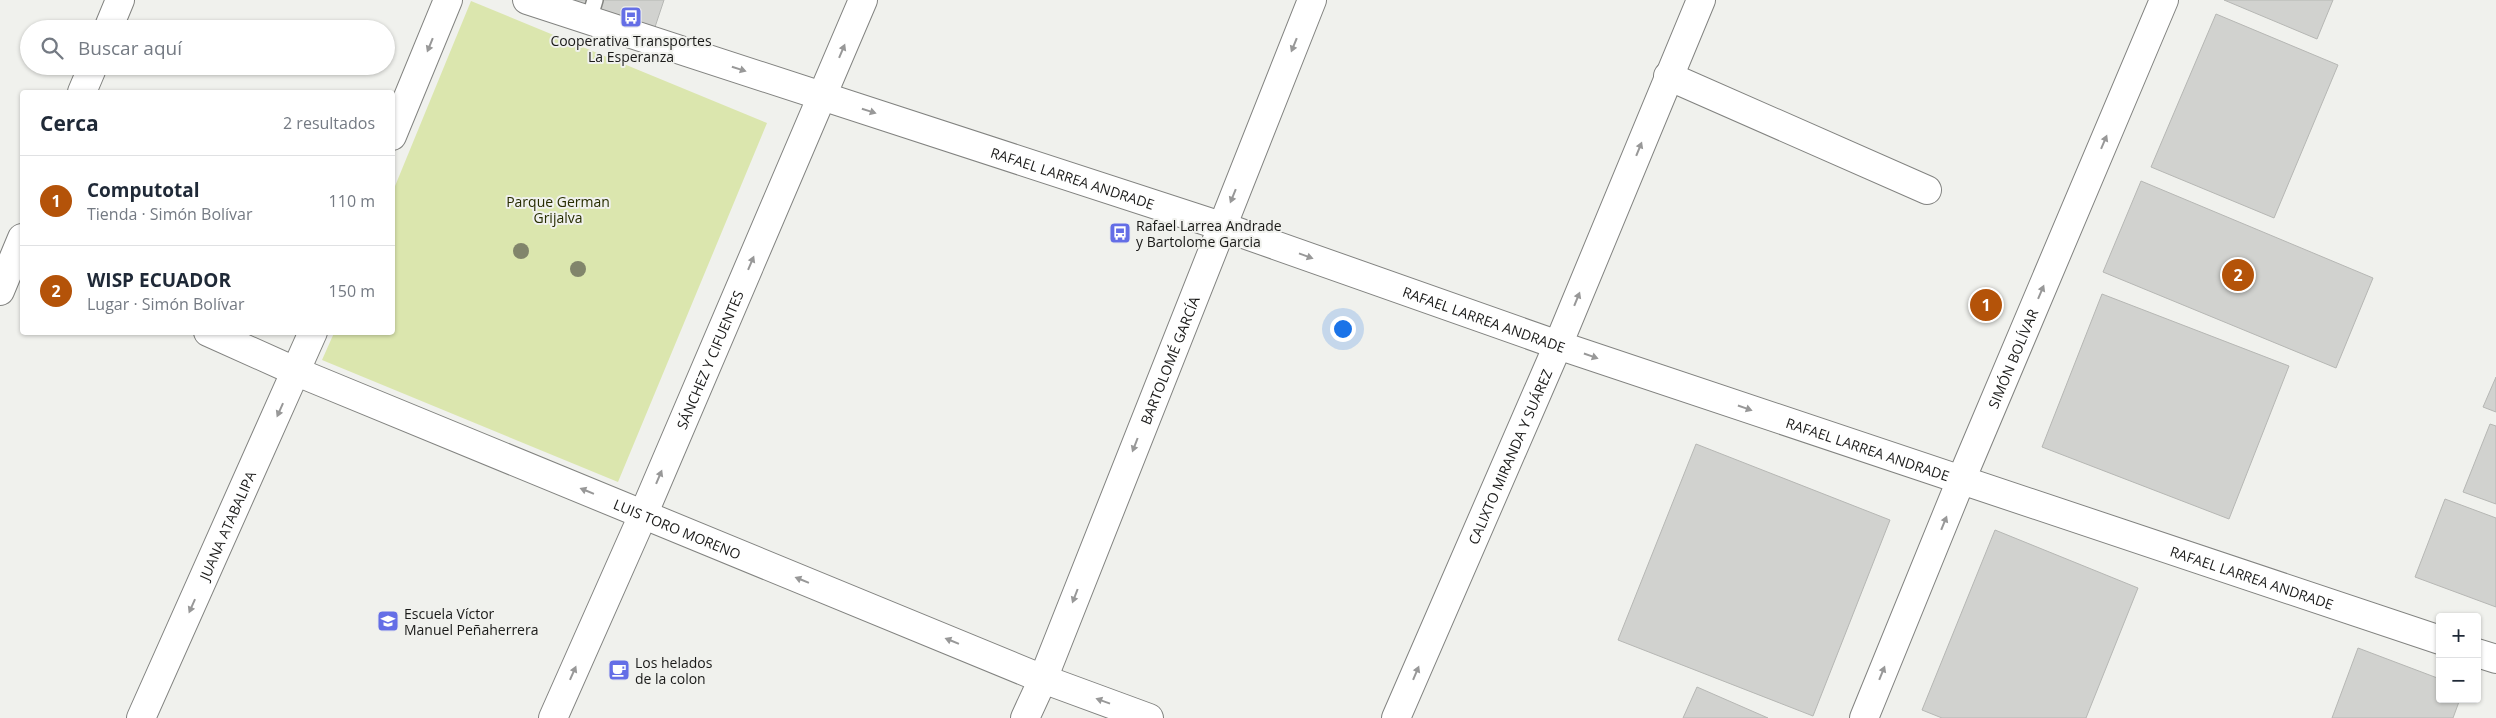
<!DOCTYPE html>
<html lang="es">
<head>
<meta charset="utf-8">
<style>
	:root { --surface:#fff; --page:#f6f6f7; --text:#1f2937; --muted:#747a83; --line:#e0e1e3; --accent:#b45309 }
	body { margin:0; font-family:"Open Sans",sans-serif; background:var(--page); color:var(--text) }
	.controls { position:absolute; right:15px; bottom:15px; display:grid; overflow:hidden; border-radius:5px; box-shadow:0 1px 4px #0004 }
	.controls button { width:45px; height:45px; display:grid; place-items:center; padding:0; border:0; border-bottom:1px solid var(--line); background:var(--surface); color:var(--text); font:25px sans-serif }
	.you { position:absolute; left:1342px; top:328px; width:18px; height:18px; margin:-12px; border:4px solid #fff; border-radius:50%; background:#1a73e8; box-shadow:0 0 0 8px #1a73e833 }
	.badge { display:grid; place-items:center; width:32px; height:32px; border-radius:50%; background:var(--accent); color:#fff; font-size:16px; font-weight:700 }
	.pin { position:absolute; translate:-50% -50%; border:2px solid #fff; box-shadow:0 1px 5px #0006 }
	.list { margin:0; padding:0; list-style:none }
	h2 { display:flex; justify-content:space-between; align-items:center; height:65px; margin:0; padding:0 20px; font-size:21px }
	h2 small { font-size:16px; font-weight:400; color:var(--muted) }
	.list li { display:grid; grid-template-columns:32px 1fr auto; gap:15px; align-items:center; box-sizing:border-box; height:90px; padding:0 20px; border-top:1px solid var(--line) }
	.list b { display:block; font-size:19px; white-space:nowrap }
	.list p { margin:0; font-size:16px; white-space:nowrap; color:var(--muted) }
	.list em { font-size:16px; font-style:normal; color:var(--muted) }
	.icon { flex:none; width:28px; height:28px; fill:none; stroke:currentColor; stroke-width:2; stroke-linecap:round; stroke-linejoin:round }
	.map { position:relative; flex:none; width:2496px; height:718px; overflow:hidden }
	.search { position:absolute; background:var(--surface); box-shadow:0 1px 4px #0004; left:20px; top:20px; width:375px; height:55px; display:flex; align-items:center; gap:12px; box-sizing:border-box; padding:0 18px; border-radius:28px; color:var(--muted); font-size:19px }
	.panel { position:absolute; background:var(--surface); box-shadow:0 1px 4px #0004; left:20px; top:90px; width:375px; height:245px; border-radius:5px }
	.map>svg:first-child { display:block }
</style>
</head>
<body>
<div class="map">
<svg width="2496" height="718" viewBox="0 0 2496 718">
	<rect width="100%" height="100%" fill="#f0f1ed"/>
	<polygon fill="#dbe6ae" points="471,1 767,123 618,482 322,360 334,333 392,332 393,191"/>
	<g fill="#d1d2cf" stroke="#b6b7b4">
		<polygon points="553,0 664,0 653,33"/>
		<polygon points="2224,0 2333,0 2317,39"/>
		<polygon points="2216,14 2338,65 2274,218 2151,167"/>
		<polygon points="2141,181 2373,278 2336,368 2103,272"/>
		<polygon points="2102,294 2289,366 2229,519 2042,447"/>
		<polygon points="2496,377 2496,412 2483,407"/>
		<polygon points="2490,424 2496,426 2496,504 2463,492"/>
		<polygon points="1696,444 1890,520 1813,716 1618,640"/>
		<polygon points="2445,499 2496,518 2496,607 2415,577"/>
		<polygon points="1995,530 2138,588 2086,718 1942,718 1922,710"/>
		<polygon points="2358,648 2440,679 2440,699 2460,699 2453,718 2332,718"/>
		<polygon points="1697,687 1768,718 1683,718"/>
	</g>
	<g fill="none" stroke-linecap="round" stroke-linejoin="round">
		<g stroke="#828380" stroke-width="18">
			<polyline id="service" points="589,20 595,0"/>
		</g>
		<g stroke="#828380" stroke-width="30">
			<g id="minor">
				<path id="s1" d="M 527,0 L 1221,226 L 1558,345 L 2440,640"/>
				<polyline points="108,29 120,0"/>
				<polyline points="1668,76 1927,190"/>
				<polyline points="82,92 93,66"/>
				<polyline points="392,136 448,0"/>
				<polyline points="0,291 22,238"/>
				<path id="s2" d="M 208,332 L 297,372 L 1043,679 L 1149,718"/>
				<polyline points="2477,653 2496,659"/>
				<path id="s3" d="M 141,718 L 313,332"/>
				<path id="s4" d="M 553,718 L 643,515 L 863,0"/>
				<path id="s5" d="M 1025,718 L 1043,679 L 1312,0"/>
				<path id="s6" d="M 1396,718 L 1558,345 L 1701,0"/>
			</g>
		</g>
		<g stroke="#828380" stroke-width="30">
			<g id="tertiary">
				<path id="s7" d="M 1864,718 L 1961,480 L 2164,0"/>
			</g>
		</g>
		<use href="#service" stroke="#fff" stroke-width="15"/>
		<use href="#minor" stroke="#fff" stroke-width="28"/>
		<use href="#tertiary" stroke="#fff" stroke-width="28"/>
	</g>
	<g fill="#81856b">
		<circle cx="521" cy="251" r="8"/>
		<circle cx="578" cy="269" r="8"/>
	</g>
	<defs><path id="oneway-solid" d="M-6-.8H1V-3.2L6.5 0L1 3.2V.8H-6Z" transform="scale(1.25)"/></defs>
	<g fill="#989898">
		<use href="#oneway-solid" transform="translate(430 45) rotate(112)"/>
		<use href="#oneway-solid" transform="translate(1294 45) rotate(112)"/>
		<use href="#oneway-solid" transform="translate(842 51) rotate(-67)"/>
		<use href="#oneway-solid" transform="translate(739 69) rotate(18)"/>
		<use href="#oneway-solid" transform="translate(869 111) rotate(18)"/>
		<use href="#oneway-solid" transform="translate(2104 142) rotate(-67)"/>
		<use href="#oneway-solid" transform="translate(1639 149) rotate(-68)"/>
		<use href="#oneway-solid" transform="translate(1233 196) rotate(112)"/>
		<use href="#oneway-solid" transform="translate(1306 256) rotate(20)"/>
		<use href="#oneway-solid" transform="translate(751 263) rotate(-67)"/>
		<use href="#oneway-solid" transform="translate(2041 292) rotate(-67)"/>
		<use href="#oneway-solid" transform="translate(1577 299) rotate(-68)"/>
		<use href="#oneway-solid" transform="translate(1591 356) rotate(19)"/>
		<use href="#oneway-solid" transform="translate(1745 408) rotate(19)"/>
		<use href="#oneway-solid" transform="translate(280 410) rotate(114)"/>
		<use href="#oneway-solid" transform="translate(1135 445) rotate(111)"/>
		<use href="#oneway-solid" transform="translate(659 477) rotate(-67)"/>
		<use href="#oneway-solid" transform="translate(587 491) rotate(-158)"/>
		<use href="#oneway-solid" transform="translate(1944 523) rotate(-68)"/>
		<use href="#oneway-solid" transform="translate(802 580) rotate(-158)"/>
		<use href="#oneway-solid" transform="translate(1075 596) rotate(111)"/>
		<use href="#oneway-solid" transform="translate(192 606) rotate(114)"/>
		<use href="#oneway-solid" transform="translate(952 641) rotate(-158)"/>
		<use href="#oneway-solid" transform="translate(573 673) rotate(-66)"/>
		<use href="#oneway-solid" transform="translate(1416 673) rotate(-67)"/>
		<use href="#oneway-solid" transform="translate(1882 673) rotate(-68)"/>
		<use href="#oneway-solid" transform="translate(1103 701) rotate(-160)"/>
	</g>
	<defs>
		<g id="bus-square" transform="scale(1.125)"><rect x="-9" y="-9" width="18" height="18" rx="4" fill="#646ee6" stroke="#f0f1ed"/><path d="M-5-6H5V4H4V6H2V4H-2V6H-4V4H-5ZM-3.5-4V0h7V-4ZM-3.5 1.2v1.5H-2V1.2ZM2 1.2v1.5H3.5V1.2Z" fill="#fff"/></g>
		<g id="school-square" transform="scale(1.125)"><rect x="-9" y="-9" width="18" height="18" rx="4" fill="#646ee6" stroke="#f0f1ed"/><path d="M0-5L7-2L0 1L-7-2ZM-4 1L0 2.5L4 1V4Q0 6-4 4Z" fill="#fff"/></g>
		<g id="cafe-square" transform="scale(1.125)"><rect x="-9" y="-9" width="18" height="18" rx="4" fill="#646ee6" stroke="#f0f1ed"/><path d="M-5.5-4.5H6V0H3Q3 3.5 0 3.5H-2.5Q-5.5 3.5-5.5 0ZM3-3.2v2h1.7v-2ZM-6 4.5H4V6H-6Z" fill="#fff"/></g>
	</defs>
	<g fill-rule="evenodd">
		<use href="#bus-square" x="631" y="17"/>
		<use href="#bus-square" x="1120" y="233"/>
		<use href="#school-square" x="388" y="621"/>
		<use href="#cafe-square" x="619" y="670"/>
	</g>
	<g text-anchor="middle" dominant-baseline="central" stroke-width="4" stroke-linejoin="round" paint-order="stroke">
		<g font-size="14" fill="#1a1a19" stroke="#f0f1ed" text-anchor="start">
			<text x="631" y="40" text-anchor="middle">Cooperativa Transportes<tspan x="631" dy="16">La Esperanza</tspan></text>
			<text x="1136" y="225">Rafael Larrea Andrade<tspan x="1136" dy="16">y Bartolome Garcia</tspan></text>
			<text x="404" y="613">Escuela Víctor<tspan x="404" dy="16">Manuel Peñaherrera</tspan></text>
			<text x="635" y="662">Los helados<tspan x="635" dy="16">de la colon</tspan></text>
		</g>
		<g font-size="14" fill="#1a1a19" stroke="#f0f1ed">
			<text stroke="none"><textPath href="#s1" startOffset="574">RAFAEL LARREA ANDRADE</textPath></text>
			<text stroke="none"><textPath href="#s1" startOffset="1009">RAFAEL LARREA ANDRADE</textPath></text>
			<text stroke="none"><textPath href="#s7" startOffset="389">SIMÓN BOLÍVAR</textPath></text>
			<text stroke="none"><textPath href="#s5" startOffset="386">BARTOLOMÉ GARCÍA</textPath></text>
			<text stroke="none"><textPath href="#s4" startOffset="391">SÁNCHEZ Y CIFUENTES</textPath></text>
			<text stroke="none"><textPath href="#s1" startOffset="1414">RAFAEL LARREA ANDRADE</textPath></text>
			<text stroke="none"><textPath href="#s6" startOffset="285">CALIXTO MIRANDA Y SUÁREZ</textPath></text>
			<text stroke="none"><textPath href="#s3" startOffset="211">JUANA ATABALIPA</textPath></text>
			<text stroke="none"><textPath href="#s2" startOffset="509">LUIS TORO MORENO</textPath></text>
			<text stroke="none"><textPath href="#s1" startOffset="1819">RAFAEL LARREA ANDRADE</textPath></text>
		</g>
		<g font-size="14" fill="#272d01" stroke="#f0f1ed">
			<text x="558" y="201">Parque German<tspan x="558" dy="16">Grijalva</tspan></text>
		</g>
	</g>
</svg>
<div class="controls">
<button>+</button>
<button>−</button>
</div>
<div class="you"></div>
<div class="pin badge" style="left:1986px;top:305px">1</div>
<div class="pin badge" style="left:2238px;top:275px">2</div>
<div class="search"><svg class="icon" aria-label="search" viewBox="0 0 24 24"><circle cx="10" cy="10" r="6"/><path d="M15 15l6 6"/></svg>Buscar aquí</div>
<section class="panel">
<h2>Cerca<small>2 resultados</small></h2>
<ul class="list">
<li><span class="badge">1</span><div><b>Computotal</b><p>Tienda · Simón Bolívar</p></div><em>110 m</em></li>
<li><span class="badge">2</span><div><b>WISP ECUADOR</b><p>Lugar · Simón Bolívar</p></div><em>150 m</em></li>
</ul>
</section>
</div>
</body>
</html>
